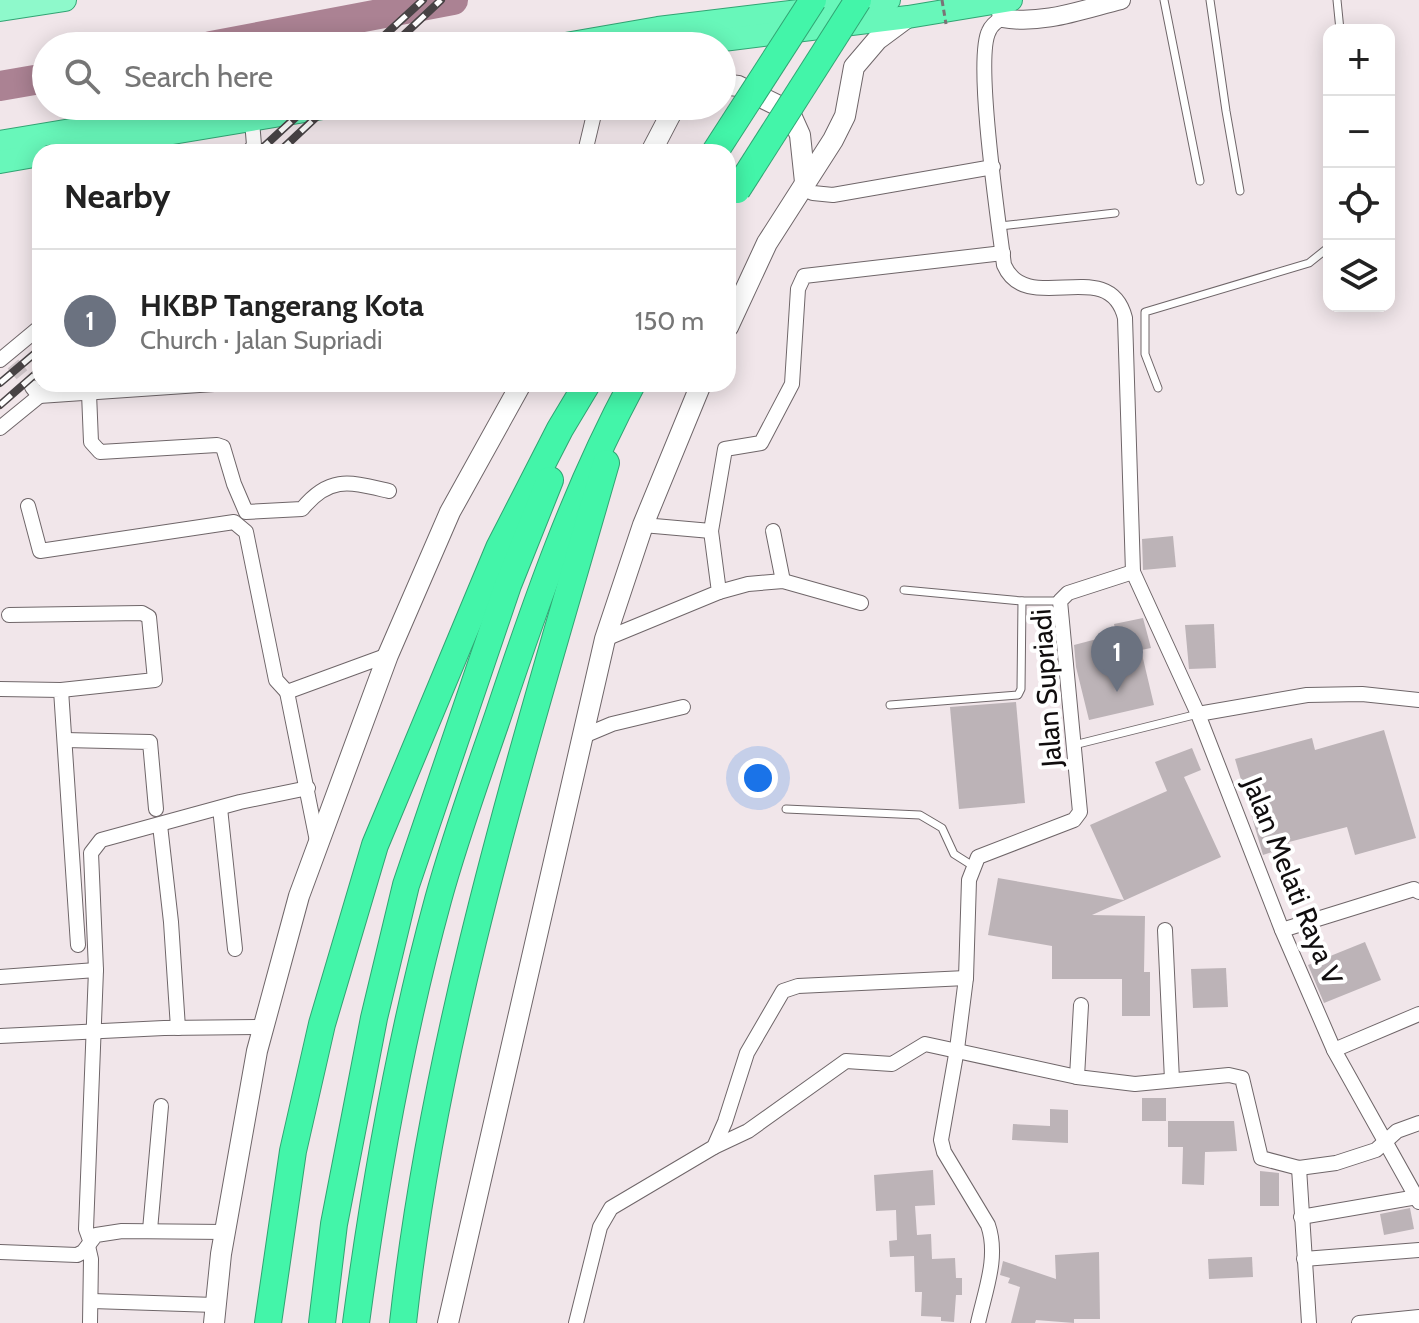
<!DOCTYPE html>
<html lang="en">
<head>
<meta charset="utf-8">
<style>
	:root { --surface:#fff; --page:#f2f2f2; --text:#222; --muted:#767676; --line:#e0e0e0; --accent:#1e7e55 }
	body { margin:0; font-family:Cabin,sans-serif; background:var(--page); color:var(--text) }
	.controls { position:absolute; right:24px; top:24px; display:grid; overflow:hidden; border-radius:16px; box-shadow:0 4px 20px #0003 }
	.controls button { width:72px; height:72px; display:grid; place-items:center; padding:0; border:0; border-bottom:2px solid var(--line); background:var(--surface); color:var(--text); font:40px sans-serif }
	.you { position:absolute; left:758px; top:778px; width:28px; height:28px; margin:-20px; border:6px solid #fff; border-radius:50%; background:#1a73e8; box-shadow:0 0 0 12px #1a73e833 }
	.badge { display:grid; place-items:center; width:52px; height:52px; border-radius:50%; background:var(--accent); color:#fff; font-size:26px; font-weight:700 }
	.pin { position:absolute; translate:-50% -66px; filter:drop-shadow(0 2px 4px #0008) }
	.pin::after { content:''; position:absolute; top:42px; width:28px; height:24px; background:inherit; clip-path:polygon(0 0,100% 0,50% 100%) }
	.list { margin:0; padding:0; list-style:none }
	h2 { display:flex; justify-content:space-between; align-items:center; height:104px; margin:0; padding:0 32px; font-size:34px }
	h2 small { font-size:26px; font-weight:400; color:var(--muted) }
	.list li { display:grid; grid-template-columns:52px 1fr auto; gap:24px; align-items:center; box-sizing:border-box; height:144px; padding:0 32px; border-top:2px solid var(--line) }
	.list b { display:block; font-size:30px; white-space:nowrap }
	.list p { margin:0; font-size:26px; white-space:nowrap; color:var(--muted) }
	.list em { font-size:26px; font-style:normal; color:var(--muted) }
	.icon { flex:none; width:44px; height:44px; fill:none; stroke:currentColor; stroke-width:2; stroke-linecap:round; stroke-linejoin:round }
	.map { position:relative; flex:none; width:1419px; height:1323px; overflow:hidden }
	.search { position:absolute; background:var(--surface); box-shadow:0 4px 20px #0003; left:32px; top:32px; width:704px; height:88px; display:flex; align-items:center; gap:20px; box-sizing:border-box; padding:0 28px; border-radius:44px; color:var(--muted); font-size:30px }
	.panel { position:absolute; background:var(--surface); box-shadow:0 4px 20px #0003; left:32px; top:144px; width:704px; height:248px; border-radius:24px }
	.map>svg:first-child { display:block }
</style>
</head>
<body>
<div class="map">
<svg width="1419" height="1323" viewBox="0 0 1419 1323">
	<rect width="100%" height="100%" fill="#f1e6ea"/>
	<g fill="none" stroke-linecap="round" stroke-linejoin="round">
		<g stroke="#ab8293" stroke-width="30">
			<polyline points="211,46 453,0"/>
			<polyline points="0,86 46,78"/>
		</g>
	</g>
	<g fill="#bcb3b7">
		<polygon points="1173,536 1176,567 1143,570 1142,539"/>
		<polygon points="1143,618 1151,648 1141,650 1154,705 1089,720 1076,667 1074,645 1116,634 1114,624"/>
		<polygon points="1214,624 1216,668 1189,669 1185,625"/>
		<polygon points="1016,702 1025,803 959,809 950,707"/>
		<polygon points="1384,730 1416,838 1355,855 1347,827 1289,842 1290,846 1263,855 1235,759 1312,738 1315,750"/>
		<polygon points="1192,748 1201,770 1184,777 1221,857 1092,915 1145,916 1144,972 1150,972 1150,1016 1122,1016 1122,979 1052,979 1052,946 988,935 998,878 1124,900 1090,825 1167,791 1155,762"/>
		<polygon points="1365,942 1381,980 1324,1003 1308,965"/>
		<polygon points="1226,968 1228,1007 1193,1008 1191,969"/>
		<rect x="1142" y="1098" width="24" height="23"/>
		<polygon points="1050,1109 1068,1110 1068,1143 1012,1140 1013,1124 1050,1126"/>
		<polygon points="1168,1121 1234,1121 1237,1151 1205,1152 1204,1185 1182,1184 1183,1147 1168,1147"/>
		<polygon points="933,1170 935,1205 915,1206 917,1235 931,1234 932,1259 955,1258 956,1278 962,1278 962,1295 956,1295 954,1322 941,1321 941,1317 921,1316 922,1292 915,1292 914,1256 890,1257 889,1241 897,1240 896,1210 876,1211 874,1175"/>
		<polygon points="1260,1171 1279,1173 1279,1206 1260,1206"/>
		<polygon points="1410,1208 1414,1229 1384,1235 1380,1214"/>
		<polygon points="1099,1252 1100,1319 1074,1319 1074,1323 1036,1320 1035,1323 1011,1323 1020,1287 1008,1283 1010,1278 1000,1275 1003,1261 1056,1279 1055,1255"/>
		<polygon points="1252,1257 1253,1277 1209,1279 1208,1259"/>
	</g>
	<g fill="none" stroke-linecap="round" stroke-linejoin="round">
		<polyline stroke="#cfc5c9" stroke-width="14" stroke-dasharray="14 7" stroke-linecap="butt" points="13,364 32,387"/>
		<g stroke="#6f6669" stroke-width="9">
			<g id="service">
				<polyline points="1164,0 1200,181"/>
				<polyline points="1210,0 1226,111 1240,191"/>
				<polyline points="1337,0 1340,30"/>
				<polyline points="1000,226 1115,213"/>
				<polyline points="1158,388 1145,354 1145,312 1309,263 1329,247"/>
				<polyline points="904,590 1022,601 1060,601"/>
				<polyline points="890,705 1018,695 1021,689 1022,601"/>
				<polyline points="1074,745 1198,714"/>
				<polyline points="786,809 920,815 942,828 954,854 973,866"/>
			</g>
		</g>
		<g stroke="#6f6669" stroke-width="16">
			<g id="minor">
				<path d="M 1002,18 C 997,21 991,26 989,31 C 974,59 999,225 1004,265 C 1027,318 1109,254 1125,318 L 1133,572 L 1198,714 L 1282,930 L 1334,1050 L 1419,1202"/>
				<polyline points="249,152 254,145 252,121"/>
				<polyline points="585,152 596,106"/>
				<polyline points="801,188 813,193 833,195 993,167"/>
				<polyline points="0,360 40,327"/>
				<polyline points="32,387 39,396 214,384"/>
				<path d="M 89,393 L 91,442 L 100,452 L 217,445 L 223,447 L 234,484 L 246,512 L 302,509 C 330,475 350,482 389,491"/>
				<polyline points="0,428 54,384"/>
				<polyline points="28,506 40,551 234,522 246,532 276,680 287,692 388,655"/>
				<polyline points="643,525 711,531 725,449 761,443 792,384 798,289 804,276 1003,253"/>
				<polyline points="773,531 783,581"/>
				<polyline points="719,592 748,584 783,581 861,603"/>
				<polyline points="9,615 142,613 149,617 155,680 61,690"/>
				<polyline points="605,639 719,592 711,531"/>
				<polyline points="0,689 61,690 78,945"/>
				<polyline points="287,692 317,841"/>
				<polyline points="1198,714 1307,695 1362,694 1419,700"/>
				<polyline points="581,737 612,724 683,707"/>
				<polyline points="65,740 150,742 156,809"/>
				<polyline points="220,808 235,949"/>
				<polyline points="160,825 171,922 178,1028"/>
				<polyline points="1165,930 1172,1080"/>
				<polyline points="1282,930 1414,889 1419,892"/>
				<polyline points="0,977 96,970"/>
				<polyline points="1081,1005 1077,1077 1135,1084 1229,1075 1242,1078 1261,1158 1299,1168 1336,1163 1376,1150 1397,1131 1419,1123"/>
				<polyline points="0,1036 164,1028 263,1027"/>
				<polyline points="1334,1050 1419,1014"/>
				<polyline points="714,1147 748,1131 846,1061 892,1064 925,1044 1077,1077"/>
				<polyline points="1299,1168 1309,1323"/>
				<polyline points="1301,1217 1417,1197"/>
				<polyline points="150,1230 161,1106"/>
				<polyline points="90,1240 86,1229 96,970 91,853 101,840 240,802 308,788"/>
				<polyline points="88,1246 91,1259 90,1323"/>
				<polyline points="0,1252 77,1255 83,1252 96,1235 122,1231 225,1232"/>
				<polyline points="1304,1259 1419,1250"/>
				<polyline points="92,1301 215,1305"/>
				<polyline points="576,1323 600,1227 611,1208 714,1147 725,1122 747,1053 783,991 798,986 966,978"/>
				<path d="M 978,1323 C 985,1291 999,1257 988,1225 L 944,1152 L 941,1140 L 957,1049 L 966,978 L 969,880 L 978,857 L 1074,820 L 1080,812 L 1060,601 L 1068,593 L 1133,572"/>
				<polyline points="1359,1323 1419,1317"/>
			</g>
		</g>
		<g stroke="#6f6669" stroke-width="20">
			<path id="tertiary" d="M 999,0 L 1002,18 C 1042,25 1081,10 1121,0"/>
		</g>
		<g stroke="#6f6669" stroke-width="22">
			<g id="secondary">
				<polyline points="722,84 738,86 783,108 791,115 800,135 805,182"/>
				<polyline points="651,152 675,106"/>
				<polyline points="728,327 767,243 833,140 845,116 854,67 877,40 908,17"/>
				<polyline points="214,1323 221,1254 257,1051 299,896 388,655 450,512 521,384"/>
				<polyline points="448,1323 605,639 643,525 701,384"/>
			</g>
		</g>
		<g stroke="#31a473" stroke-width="24">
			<polyline id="primary" points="0,10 65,0"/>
		</g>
		<g stroke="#31a473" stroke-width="24">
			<g id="trunk">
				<polyline points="554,46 658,28 889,0"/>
				<polyline points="675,46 908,17 1011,0"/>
				<polyline points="674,106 675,109"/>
				<polyline points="0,142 215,106"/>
				<polyline points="58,152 335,106"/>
				<polyline points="0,162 40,155"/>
			</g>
		</g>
		<g stroke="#31a473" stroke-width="28">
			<g id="motorway">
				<polyline points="268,1323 293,1151 322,1024 375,845 499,548 560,429 587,384"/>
				<polyline points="322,1323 334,1224 356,1111 374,1018 406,885 508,585 550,480"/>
				<path d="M 356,1323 C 375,1181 400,1039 438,900 C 455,838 477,777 498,716 C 536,602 575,490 632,384"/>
				<path d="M 403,1323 C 435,1029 525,745 606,463"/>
			</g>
		</g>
		<use href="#service" stroke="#fff" stroke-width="7"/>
		<use href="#minor" stroke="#fff" stroke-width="14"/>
		<use href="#tertiary" stroke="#fff" stroke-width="18"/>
		<use href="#secondary" stroke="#fff" stroke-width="20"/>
		<use href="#primary" stroke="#8ef9cb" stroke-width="22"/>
		<use href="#trunk" stroke="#68f7ba" stroke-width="22"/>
		<use href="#motorway" stroke="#43f5a9" stroke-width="26"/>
		<g stroke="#484345" stroke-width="8">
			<g id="rail">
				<polyline points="373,46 423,0"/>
				<polyline points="392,46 441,0"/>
				<polyline points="258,152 308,106"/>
				<polyline points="279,152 328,106"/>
				<polyline points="0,383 40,349"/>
				<polyline points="0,405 40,370"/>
			</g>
		</g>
		<use href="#rail" stroke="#fff" stroke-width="5" stroke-dasharray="15" stroke-linecap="butt"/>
		<g stroke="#31a473" stroke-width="28" stroke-linecap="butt">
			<g id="motorway-bridge">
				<polyline points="715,152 813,0"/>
				<polyline points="737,190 858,0"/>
			</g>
		</g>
		<polyline stroke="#7a7376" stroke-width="3" stroke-dasharray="6 4" stroke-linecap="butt" points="942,0 946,24"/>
		<use href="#motorway-bridge" stroke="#43f5a9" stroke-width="26"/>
	</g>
	<g text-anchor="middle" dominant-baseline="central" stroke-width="8" stroke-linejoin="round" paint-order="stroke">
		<g font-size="28" fill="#100d0e" stroke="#fff">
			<text transform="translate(1046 688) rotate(-94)">Jalan Supriadi</text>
			<text transform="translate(1293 881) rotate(68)">Jalan Melati Raya V</text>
		</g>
	</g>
</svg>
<div class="controls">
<button>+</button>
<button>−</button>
<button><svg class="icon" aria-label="locate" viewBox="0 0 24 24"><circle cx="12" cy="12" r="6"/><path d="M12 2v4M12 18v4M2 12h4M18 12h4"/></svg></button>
<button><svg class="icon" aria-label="layers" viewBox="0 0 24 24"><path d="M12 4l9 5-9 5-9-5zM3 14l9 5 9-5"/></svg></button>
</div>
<div class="you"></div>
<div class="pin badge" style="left:1117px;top:692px;background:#6b7280">1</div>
<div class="search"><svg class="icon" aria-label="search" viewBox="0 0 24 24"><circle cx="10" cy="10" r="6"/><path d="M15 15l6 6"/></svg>Search here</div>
<section class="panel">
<h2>Nearby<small></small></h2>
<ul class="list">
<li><span class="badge" style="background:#6b7280">1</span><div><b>HKBP Tangerang Kota</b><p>Church · Jalan Supriadi</p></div><em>150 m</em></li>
</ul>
</section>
</div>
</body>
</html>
